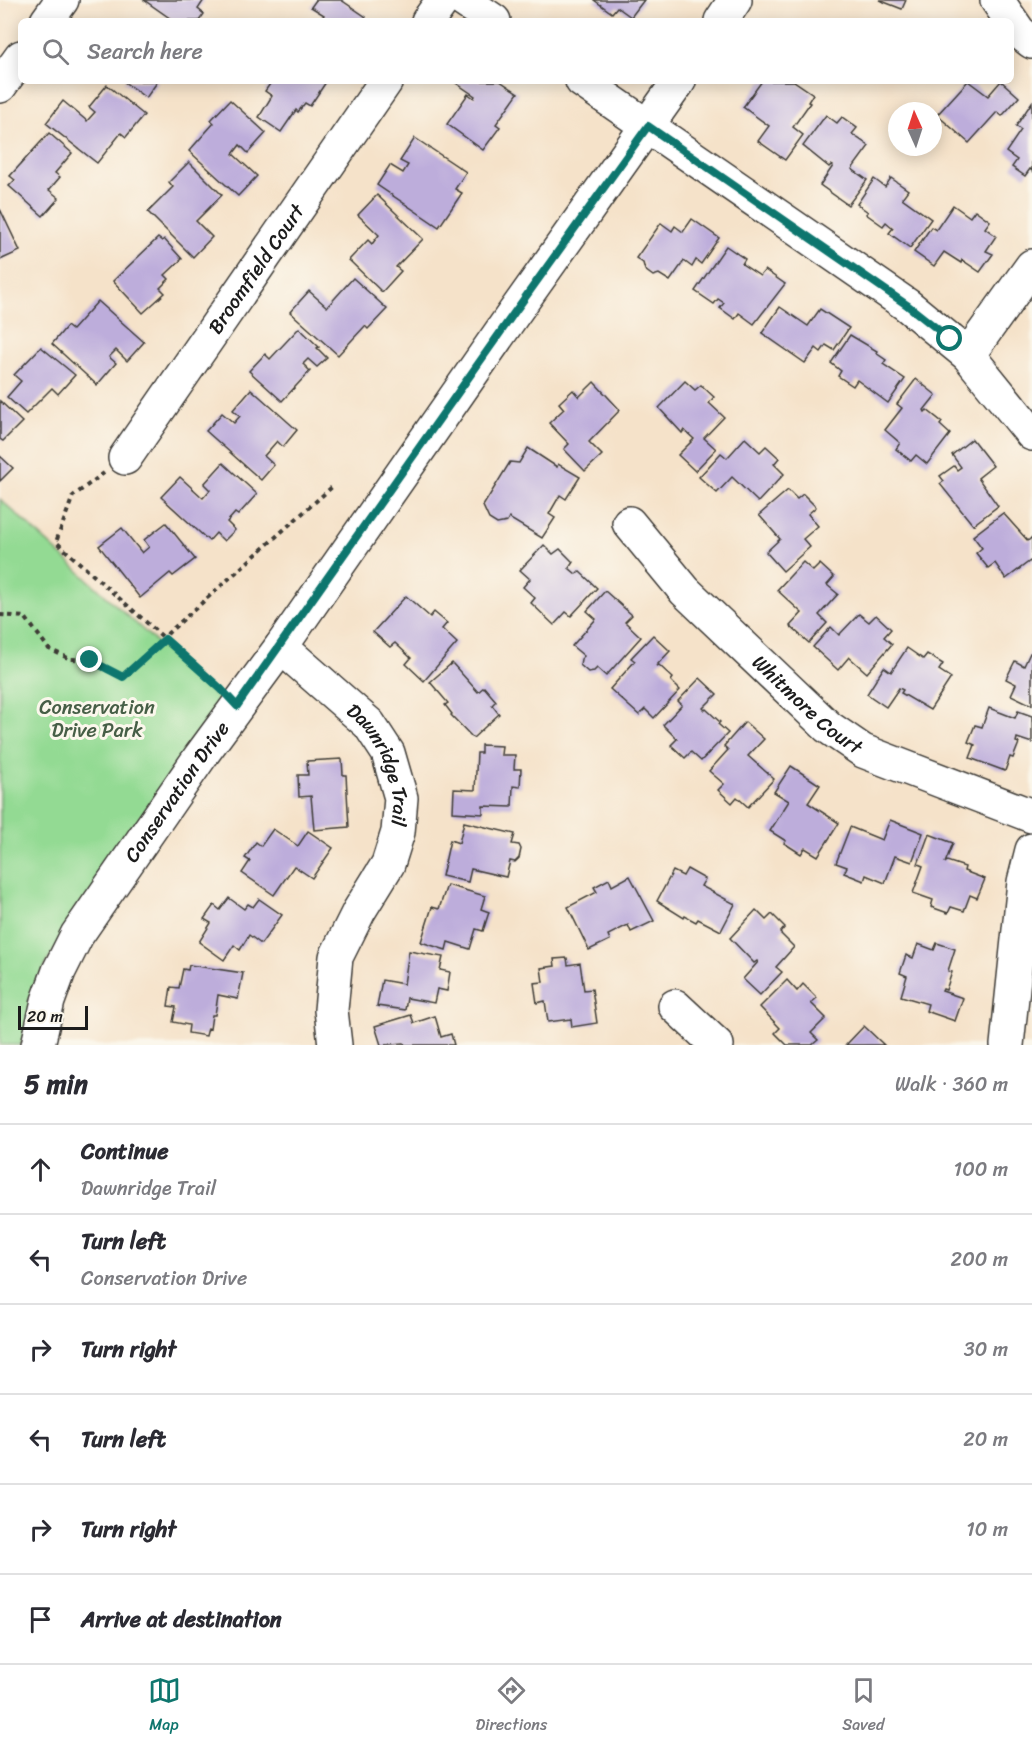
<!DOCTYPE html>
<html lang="en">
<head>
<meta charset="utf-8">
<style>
	:root { --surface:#fff; --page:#f2f2f3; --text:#2b2b33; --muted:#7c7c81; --line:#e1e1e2; --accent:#0f766e }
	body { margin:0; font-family:Sriracha,sans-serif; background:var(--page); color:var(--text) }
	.compass { position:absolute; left:888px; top:102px; width:54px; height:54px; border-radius:50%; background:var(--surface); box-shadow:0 3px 15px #0003; rotate:357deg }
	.scale { position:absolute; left:18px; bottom:15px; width:70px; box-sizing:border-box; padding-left:6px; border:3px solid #1c1c1c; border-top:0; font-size:16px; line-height:21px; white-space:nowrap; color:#1c1c1c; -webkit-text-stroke:4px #fbf7ec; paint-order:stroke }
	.stop { position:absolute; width:18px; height:18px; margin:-14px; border:4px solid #0f766e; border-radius:50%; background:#fff }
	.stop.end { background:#0f766e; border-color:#fff; box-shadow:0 2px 6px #0008 }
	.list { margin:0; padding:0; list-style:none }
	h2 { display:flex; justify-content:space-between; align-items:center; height:78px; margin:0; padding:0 24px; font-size:26px }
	h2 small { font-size:20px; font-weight:400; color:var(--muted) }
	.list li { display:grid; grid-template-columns:39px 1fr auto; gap:18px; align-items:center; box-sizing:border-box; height:90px; padding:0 24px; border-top:2px solid var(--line) }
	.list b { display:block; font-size:22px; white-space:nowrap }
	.list p { margin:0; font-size:20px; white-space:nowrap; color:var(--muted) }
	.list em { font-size:20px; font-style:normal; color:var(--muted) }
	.icon { flex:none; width:33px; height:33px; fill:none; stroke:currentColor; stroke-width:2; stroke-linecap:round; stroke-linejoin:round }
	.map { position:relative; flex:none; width:1032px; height:1045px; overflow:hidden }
	.search { position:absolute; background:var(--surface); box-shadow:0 3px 15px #0003; left:18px; right:18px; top:18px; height:66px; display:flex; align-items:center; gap:15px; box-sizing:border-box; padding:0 21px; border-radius:9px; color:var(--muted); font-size:22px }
	.sheet { height:618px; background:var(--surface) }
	nav { display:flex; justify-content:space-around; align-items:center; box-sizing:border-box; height:84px; border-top:2px solid var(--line); background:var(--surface); font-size:16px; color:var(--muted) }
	nav a { display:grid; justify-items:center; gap:3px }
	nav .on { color:var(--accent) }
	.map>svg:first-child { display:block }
</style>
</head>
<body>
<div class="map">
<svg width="1032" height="1045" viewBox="0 0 1032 1045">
	<rect width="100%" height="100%" fill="#fbf7ec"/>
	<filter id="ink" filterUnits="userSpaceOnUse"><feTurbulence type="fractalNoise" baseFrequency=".0167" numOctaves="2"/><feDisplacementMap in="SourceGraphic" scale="12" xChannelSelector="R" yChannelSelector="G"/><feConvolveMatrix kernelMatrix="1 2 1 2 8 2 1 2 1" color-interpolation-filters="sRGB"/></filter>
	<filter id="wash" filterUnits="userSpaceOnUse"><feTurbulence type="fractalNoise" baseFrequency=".008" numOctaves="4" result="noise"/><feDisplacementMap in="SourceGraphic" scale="24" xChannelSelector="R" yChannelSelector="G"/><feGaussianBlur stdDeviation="1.35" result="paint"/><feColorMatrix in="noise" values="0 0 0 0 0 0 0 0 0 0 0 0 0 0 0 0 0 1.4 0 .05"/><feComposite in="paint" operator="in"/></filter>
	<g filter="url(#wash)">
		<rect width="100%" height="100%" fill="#f5e2c9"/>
		<polygon fill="#93da93" stroke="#587b58" stroke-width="1.5" points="0,499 224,704 46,963 21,1045 0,1045"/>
		<g id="blocks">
			<g fill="#bdaddb">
				<polygon points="144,0 204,0 198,9 204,14 199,21 174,21"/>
				<polygon points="316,0 341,0 366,17 363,21 320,21 324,15 311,7"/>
				<polygon points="594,0 644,0 631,17 617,7 612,13"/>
				<polygon points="879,0 906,0 902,9"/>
				<polygon points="123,81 158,81 146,98"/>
				<polygon points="272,81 324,81 326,82 310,106 305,103 298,112 296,110 281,132 259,117 272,96 265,91"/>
				<polygon points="453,81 500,81 518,93 496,124 500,127 483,150 447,124 468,94 474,98 475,96"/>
				<polygon points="762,81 794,81 813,94 808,102 810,103 793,127 803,135 785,160 758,141 769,126 743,107"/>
				<polygon points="968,81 988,96 1001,81 1019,97 1002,116 997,112 969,143 937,115"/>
				<polygon points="107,85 144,115 126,137 121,133 97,163 46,123 63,101 87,121 95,112 89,107"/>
				<polygon points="230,100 266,133 248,153 240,145 233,154 257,176 238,196 189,151 214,123 211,120"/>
				<polygon points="1032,102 1032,171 1030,169 1025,176 1012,167 1017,160 1006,152 1021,130 1016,126"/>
				<polygon points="826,115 837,123 842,117 857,128 852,134 869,146 852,169 867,180 848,205 820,185 833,166 831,165 829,167 803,146"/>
				<polygon points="49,133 72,153 55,173 60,177 49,190 59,198 43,216 9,186 15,180 10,176"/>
				<polygon points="415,138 466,172 455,189 462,193 439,227 377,185 390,165 403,173 408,165 400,161"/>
				<polygon points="189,162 222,195 196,221 212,237 193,257 148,212 173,187 169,182"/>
				<polygon points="891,178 908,190 902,198 931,219 910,248 889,233 893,228 886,222 883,226 866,214 868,212 857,204 874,179 885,187"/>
				<polygon points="377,195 423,239 396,267 401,271 382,292 349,260 368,240 372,244 379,235 358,215"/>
				<polygon points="953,205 970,217 975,210 990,221 985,228 996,236 986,251 993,254 980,272 962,260 961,263 944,252 934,266 914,252 931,227 936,230"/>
				<polygon points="0,209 20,251 0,260"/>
				<polygon points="692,219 719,238 701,264 696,260 692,267 684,261 670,281 659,274 653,276 645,270 643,263 636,258 661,223 672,231 675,226 683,232"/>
				<polygon points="158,238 162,241 164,239 182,259 165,275 169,279 160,288 165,293 143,313 113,281"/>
				<polygon points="726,246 745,259 742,264 760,276 765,270 785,284 754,324 739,313 735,319 720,308 724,303 718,299 714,304 695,291"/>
				<polygon points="353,278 387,309 368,329 365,326 338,355 290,312 309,291 327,307"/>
				<polygon points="98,301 144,342 127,361 116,350 109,357 116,363 97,385 52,344 67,326 72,330"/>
				<polygon points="780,307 808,326 820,309 849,328 834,350 826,345 821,352 816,348 805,363 762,333"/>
				<polygon points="299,328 319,347 317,348 327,358 317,367 308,359 303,364 310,371 282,401 249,371 265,354 270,359"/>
				<polygon points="850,335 877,351 876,353 886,360 883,364 905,379 888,403 857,380 853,386 838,376 841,371 831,363"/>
				<polygon points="41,347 75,375 58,394 52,388 26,414 7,397 21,381 14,375"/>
				<polygon points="916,379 936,395 924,410 925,412 927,410 942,422 940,425 950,434 927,464 916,455 911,461 896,449 900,443 885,430 902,408 897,404"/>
				<polygon points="685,381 695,390 701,385 714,397 709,403 724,417 704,438 716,449 695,471 678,455 694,439 684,430 682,433 659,408"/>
				<polygon points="594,382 620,410 589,442 602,455 585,471 564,449 569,444 549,423 564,409 559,403 573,390 579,397"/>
				<polygon points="251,389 297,430 283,447 277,441 264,456 274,465 261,480 206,431 222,413 234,423 240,416 233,410"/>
				<polygon points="0,401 22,422 3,441 0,439"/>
				<polygon points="745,438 760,452 766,446 779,458 774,464 784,474 758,502 732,477 717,493 699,477 721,453 727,458"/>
				<polygon points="972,439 993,466 978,478 998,506 973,525 940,484 944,481 940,476 954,466 957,470 961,467 952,455"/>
				<polygon points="528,448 557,467 558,464 580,477 566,499 560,495 549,514 555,518 542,538 509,518 507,522 497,524 489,519 483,506 510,462 519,463"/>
				<polygon points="0,456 13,468 0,481"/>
				<polygon points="223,463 257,494 238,515 235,513 227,522 235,530 224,541 216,533 209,541 161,497 180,477 203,498 210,490 204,484"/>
				<polygon points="788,490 797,499 803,494 816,507 808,514 818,526 803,539 810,547 783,571 766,552 780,539 759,515"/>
				<polygon points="1003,513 1028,541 1032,537 1032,564 1030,561 1006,579 995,563 988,568 976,553 982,548 973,536"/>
				<polygon points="166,523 195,559 173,576 170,573 140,598 99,546 122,528 142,553 149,547 144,540"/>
				<polygon points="544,545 553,554 560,549 573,562 569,568 576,574 579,571 597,588 571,616 566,612 554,625 531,603 535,598 523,587 530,579 520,570"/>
				<polygon points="803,562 813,571 820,564 834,577 827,585 838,594 819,615 827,623 809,643 790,626 802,613 777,590"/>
				<polygon points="605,591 632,615 625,622 641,637 606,676 597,668 594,671 588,672 580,665 581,659 584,656 572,646 596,619 587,611"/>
				<polygon points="406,596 430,617 434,612 447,623 442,629 457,643 424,681 406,664 411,658 395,643 390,647 373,632"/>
				<polygon points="859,614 869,622 876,615 891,629 884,637 892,644 867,673 849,657 838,670 813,647 831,627 839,635"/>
				<polygon points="653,635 670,651 656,666 659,665 673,678 671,681 680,690 654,718 645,709 639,715 610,689 635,661 631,658"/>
				<polygon points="907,648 923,659 927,654 943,664 939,670 951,678 930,710 901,693 903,690 899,688 886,707 867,694 884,667 891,672"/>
				<polygon points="1030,653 1032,654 1032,705 1011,695 1016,684 1006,679 1015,661 1024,666"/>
				<polygon points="452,663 478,692 484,687 496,701 492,705 499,714 473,738 451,715 452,714 445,705 448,703 430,682"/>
				<polygon points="700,678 717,694 703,708 705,710 706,709 720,722 718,724 728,733 701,761 691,752 685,758 671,745 677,739 663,725 682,705 678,701"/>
				<polygon points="989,708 1015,718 1018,711 1032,716 1032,743 1017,738 1016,742 1019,743 1013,758 1010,757 1005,771 970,758 975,745 968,742 975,725 982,727"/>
				<polygon points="745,722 764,739 748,756 774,779 748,807 737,797 732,803 718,790 724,784 709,771 728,750 724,746"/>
				<polygon points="481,745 502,746 501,755 515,755 514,769 521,769 520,787 513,786 512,807 483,806 483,814 453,812 454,789 475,790 477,753 481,753"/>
				<polygon points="342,759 343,775 346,775 349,827 314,830 311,796 299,797 298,775 308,775 307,761"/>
				<polygon points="791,766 820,785 808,803 839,823 818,856 805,848 801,854 784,843 786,841 770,831 789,801 774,792"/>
				<polygon points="890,820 923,833 912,862 895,856 885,883 866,875 864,881 844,873 847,867 836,863 850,827 882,840"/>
				<polygon points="464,822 515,834 512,844 519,845 521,849 519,858 515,862 510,861 506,877 471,869 468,882 442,876 450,840 459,843"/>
				<polygon points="273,829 298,846 308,831 333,848 312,878 294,866 274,895 242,873 250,861 245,858 256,842 261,846"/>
				<polygon points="929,834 953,843 945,863 947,861 965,867 964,871 985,879 977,898 970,895 964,911 951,907 948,913 931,907 933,900 913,893 923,866 918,864"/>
				<polygon points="687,869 705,879 701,886 735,904 721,931 698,919 696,922 685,916 684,918 657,901 673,871 683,876"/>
				<polygon points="630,876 654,921 631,932 628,925 608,935 610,940 589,950 568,907 597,892 594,887 609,879 612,886"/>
				<polygon points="447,885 485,896 481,909 489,912 483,931 476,929 470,949 448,942 446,950 421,942 432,907 439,909"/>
				<polygon points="229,898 244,909 248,904 253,907 259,899 282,915 261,944 249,935 240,950 234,945 224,960 199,942 211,923 204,919 214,905 220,910"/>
				<polygon points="756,910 766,920 772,914 785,927 780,933 794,947 776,967 782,972 760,995 743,979 758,962 757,961 754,963 730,938"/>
				<polygon points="937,943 955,949 948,971 952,972 946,990 943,989 942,991 963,998 955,1021 926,1011 928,1004 901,996 907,976 900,973 906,955 913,958 918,944 934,950"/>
				<polygon points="409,951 443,957 440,970 450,972 447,991 437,989 434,1003 407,998 405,1010 377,1006 382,980 404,984"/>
				<polygon points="567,958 568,965 580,963 584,990 592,989 597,1023 572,1027 571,1019 548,1022 545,1001 537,1003 534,983 543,982 541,968 555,966 554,959"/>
				<polygon points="189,965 243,973 238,999 218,995 215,1015 212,1015 210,1029 208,1028 206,1036 188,1033 189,1025 173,1022 176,1007 168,1006 171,987 179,988 183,969 188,970"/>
				<polygon points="787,980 797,991 803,984 817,998 811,1003 826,1018 811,1033 818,1040 812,1045 787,1045 775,1033 780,1028 760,1007"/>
				<polygon points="411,1015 414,1023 435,1016 441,1037 451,1034 454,1045 405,1045 404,1043 381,1045 375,1026"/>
				<polygon points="864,1026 884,1045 846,1045"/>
			</g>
		</g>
	</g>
	<g filter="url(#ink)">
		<use href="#blocks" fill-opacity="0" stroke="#3d3a36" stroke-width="1.5"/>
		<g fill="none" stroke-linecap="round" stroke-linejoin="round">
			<g stroke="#3d3a36" stroke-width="36">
				<g id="minor">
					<polyline points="463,0 494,21"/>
					<polyline points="997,0 1019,32 1032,42"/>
					<polyline points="47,21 62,0"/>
					<polyline points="428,21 443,0"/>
					<polyline points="721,21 735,0"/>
					<polyline points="582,81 907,305 968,355 1032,434"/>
					<polyline points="0,86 21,57"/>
					<polyline points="968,355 1032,266"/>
					<path id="s1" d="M 125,458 L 386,81"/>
					<path id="s2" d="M 629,523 L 685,591 L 828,727 L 863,751 L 1032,816"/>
					<path id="s3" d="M 281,647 L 369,724 L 388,753 L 401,798 L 398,832 L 388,864 L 359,911 L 336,957 L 331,1010 L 335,1045"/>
					<polyline points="675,1006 717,1045"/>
					<path id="s4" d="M 38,1045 L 48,1001 L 59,971 L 77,935 L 200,757 L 281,647 L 514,313 L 679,81"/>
					<polyline points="1007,1045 1024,882 1032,850"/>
				</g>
			</g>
			<g stroke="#3d3a36" stroke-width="4" stroke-dasharray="4.5 4.5" stroke-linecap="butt">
				<polyline points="104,473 73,496 56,542 218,686"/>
				<polyline points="0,615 25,617 49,649 70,659 90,660 122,677 165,639 168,633 333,486"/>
			</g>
			<use href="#minor" stroke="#fff" stroke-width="33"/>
		</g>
	</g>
	<g fill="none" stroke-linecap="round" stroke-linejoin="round" filter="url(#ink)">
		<polyline stroke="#0f766e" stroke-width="8" points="90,660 123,677 165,639 221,689 237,706 514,313 648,126 907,305 950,339"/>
	</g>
	<g text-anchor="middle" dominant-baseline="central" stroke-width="6" stroke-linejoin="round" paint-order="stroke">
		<g font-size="20" fill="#1c1c1c" stroke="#fbf7ec">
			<text stroke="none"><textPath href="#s1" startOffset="230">Broomfield Court</textPath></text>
			<text stroke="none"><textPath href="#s2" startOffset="255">Whitmore Court</textPath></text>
			<text stroke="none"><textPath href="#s3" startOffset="159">Dawnridge Trail</textPath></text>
			<text stroke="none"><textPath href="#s4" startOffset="292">Conservation Drive</textPath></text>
		</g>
		<g font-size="20" fill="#465e46" stroke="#fbf7ec">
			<text x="97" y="707">Conservation<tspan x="97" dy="23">Drive Park</tspan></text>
		</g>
	</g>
</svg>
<svg class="compass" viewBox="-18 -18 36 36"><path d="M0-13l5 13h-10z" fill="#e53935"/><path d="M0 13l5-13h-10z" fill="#7c7c81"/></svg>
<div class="scale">20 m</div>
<div class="stop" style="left:950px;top:339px"></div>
<div class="stop end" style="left:90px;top:660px"></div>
<div class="search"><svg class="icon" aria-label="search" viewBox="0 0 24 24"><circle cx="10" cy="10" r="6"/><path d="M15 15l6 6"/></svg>Search here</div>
</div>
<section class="sheet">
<h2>5 min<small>Walk · 360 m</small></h2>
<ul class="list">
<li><svg class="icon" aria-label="ahead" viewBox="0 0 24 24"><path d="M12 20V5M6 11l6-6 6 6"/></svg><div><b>Continue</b><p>Dawnridge Trail</p></div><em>100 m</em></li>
<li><svg class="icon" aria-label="left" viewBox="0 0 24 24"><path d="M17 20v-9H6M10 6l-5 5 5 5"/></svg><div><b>Turn left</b><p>Conservation Drive</p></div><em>200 m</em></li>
<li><svg class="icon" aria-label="right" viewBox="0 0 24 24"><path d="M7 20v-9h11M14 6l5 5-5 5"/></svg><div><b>Turn right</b></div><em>30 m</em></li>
<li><svg class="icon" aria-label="left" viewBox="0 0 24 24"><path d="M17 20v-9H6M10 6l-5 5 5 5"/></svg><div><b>Turn left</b></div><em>20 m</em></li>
<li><svg class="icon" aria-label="right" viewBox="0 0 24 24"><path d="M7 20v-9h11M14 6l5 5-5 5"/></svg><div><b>Turn right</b></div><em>10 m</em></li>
<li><svg class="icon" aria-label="arrive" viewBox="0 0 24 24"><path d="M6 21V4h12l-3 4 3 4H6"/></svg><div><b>Arrive at destination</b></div></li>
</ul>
</section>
<nav>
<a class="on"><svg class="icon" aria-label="map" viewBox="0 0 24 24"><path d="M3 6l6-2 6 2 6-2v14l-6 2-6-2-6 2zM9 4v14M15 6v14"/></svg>Map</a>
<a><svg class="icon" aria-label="directions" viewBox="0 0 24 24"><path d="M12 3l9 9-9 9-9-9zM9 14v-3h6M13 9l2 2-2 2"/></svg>Directions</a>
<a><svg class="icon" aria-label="saved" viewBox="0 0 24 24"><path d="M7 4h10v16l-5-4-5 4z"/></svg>Saved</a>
</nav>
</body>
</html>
